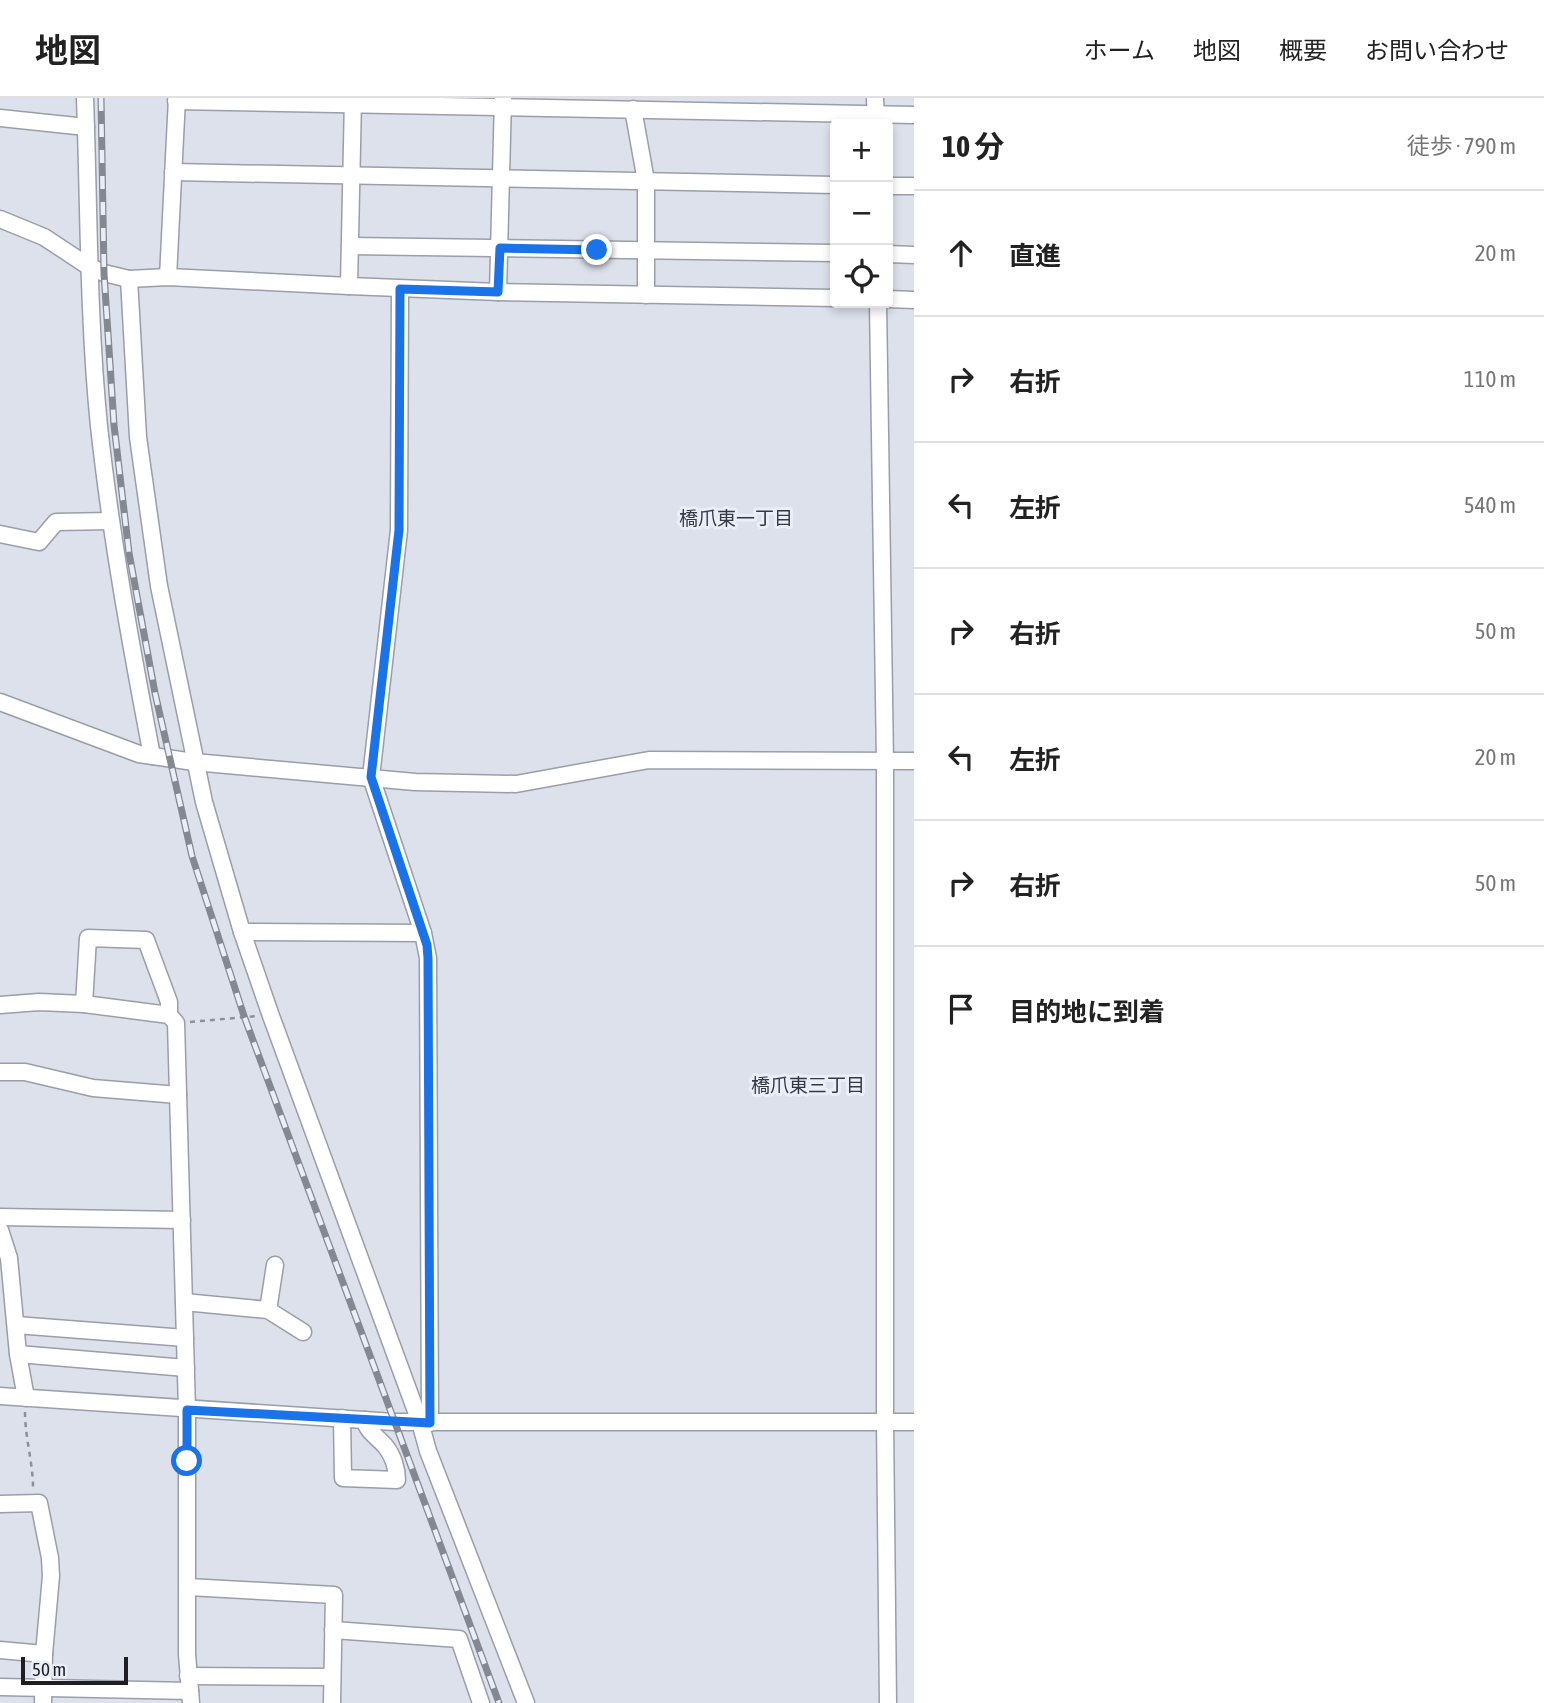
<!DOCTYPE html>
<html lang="ja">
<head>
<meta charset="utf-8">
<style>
	:root { --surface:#fff; --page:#f6f6f6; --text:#222; --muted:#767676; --line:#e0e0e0 }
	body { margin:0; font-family:"Asap Condensed","Noto Sans JP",sans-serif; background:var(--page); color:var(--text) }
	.controls { position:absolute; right:21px; top:21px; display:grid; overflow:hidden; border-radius:7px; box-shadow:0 4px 10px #0003 }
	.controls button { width:63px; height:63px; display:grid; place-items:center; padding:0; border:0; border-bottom:2px solid var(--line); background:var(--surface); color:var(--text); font:35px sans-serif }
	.scale { position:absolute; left:21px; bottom:18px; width:107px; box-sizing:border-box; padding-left:7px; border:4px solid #1d1f23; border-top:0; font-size:19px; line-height:24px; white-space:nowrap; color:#1d1f23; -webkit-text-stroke:5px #e9eef9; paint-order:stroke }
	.stop { position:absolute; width:21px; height:21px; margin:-16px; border:5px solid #1a73e8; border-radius:50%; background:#fff }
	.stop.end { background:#1a73e8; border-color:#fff; box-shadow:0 2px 7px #0008 }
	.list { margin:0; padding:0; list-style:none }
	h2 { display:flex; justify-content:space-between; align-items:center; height:91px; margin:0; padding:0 28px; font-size:30px }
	h2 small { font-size:23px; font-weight:400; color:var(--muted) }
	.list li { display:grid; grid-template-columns:46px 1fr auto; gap:21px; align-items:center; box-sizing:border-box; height:126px; padding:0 28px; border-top:2px solid var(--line) }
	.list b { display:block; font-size:26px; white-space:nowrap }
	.list em { font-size:23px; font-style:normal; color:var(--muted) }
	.icon { flex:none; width:38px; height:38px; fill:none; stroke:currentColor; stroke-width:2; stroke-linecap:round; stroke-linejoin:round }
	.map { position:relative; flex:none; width:914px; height:1605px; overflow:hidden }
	header { display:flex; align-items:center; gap:42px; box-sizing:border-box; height:98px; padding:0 35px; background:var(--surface); border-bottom:2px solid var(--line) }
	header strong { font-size:33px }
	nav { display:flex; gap:38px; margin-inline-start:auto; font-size:24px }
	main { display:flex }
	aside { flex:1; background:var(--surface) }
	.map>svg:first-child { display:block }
</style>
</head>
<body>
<header>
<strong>地図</strong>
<nav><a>ホーム</a><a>地図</a><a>概要</a><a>お問い合わせ</a></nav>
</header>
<main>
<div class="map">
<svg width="914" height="1605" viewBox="0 0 914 1605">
	<rect width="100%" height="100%" fill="#dce1ec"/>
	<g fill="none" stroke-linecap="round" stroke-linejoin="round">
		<g stroke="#999ea8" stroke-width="19">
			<g id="street">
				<path d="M 85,0 C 89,110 88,219 99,328 C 111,439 131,548 152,658"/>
				<polyline points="875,0 876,26"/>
				<polyline points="176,3 914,17"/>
				<polyline points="633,11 646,83 646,197"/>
				<polyline points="0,20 86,29"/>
				<polyline points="173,74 835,87"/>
				<polyline points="888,88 914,88"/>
				<polyline points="0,121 44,139 88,168 104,175 129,181 168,179 349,188 353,0"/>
				<polyline points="350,148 835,155"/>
				<polyline points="888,156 914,157"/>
				<polyline points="168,179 177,0"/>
				<polyline points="129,181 138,339 159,488 204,704 242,834 271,918 420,1324 428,1353 526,1605"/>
				<polyline points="349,188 498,194 835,200"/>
				<polyline points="400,191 399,432 371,679 423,835 428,860 430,1325"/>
				<polyline points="498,194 503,0"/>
				<polyline points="888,201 914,202"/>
				<polyline points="878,205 885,664 885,1324 888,1605"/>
				<polyline points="0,436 39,444 56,424 111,423"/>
				<polyline points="0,604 139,656 194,664 415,684 516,686 649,662 914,663"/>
				<polyline points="242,834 423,835"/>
				<polyline points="84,906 88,840 146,842 169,904 169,917"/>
				<polyline points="0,907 39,904 84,906 169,917 176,925 187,1312 187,1556 191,1605"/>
				<polyline points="0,974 25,974 93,990 178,997"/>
				<polyline points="0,1119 182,1122"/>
				<polyline points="0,1132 9,1160 18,1256 26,1300"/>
				<polyline points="184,1204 268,1212 303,1234"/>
				<polyline points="268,1212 275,1167"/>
				<polyline points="16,1227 185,1240"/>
				<polyline points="18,1256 186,1270"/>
				<polyline points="0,1298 394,1324 914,1324"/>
				<path d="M 342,1320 L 343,1380 L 397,1382 C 397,1371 393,1358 386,1349 C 379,1340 366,1333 365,1322"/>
				<polyline points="0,1406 39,1405 50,1460 51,1478 44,1556 43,1605"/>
				<polyline points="188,1489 334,1497 332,1605"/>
				<polyline points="333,1532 459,1541 481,1605"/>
				<polyline points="0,1552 44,1556"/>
				<polyline points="188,1578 332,1579"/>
				<polyline points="0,1589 190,1593"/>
			</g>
		</g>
		<g stroke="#8c9098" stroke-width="2.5" stroke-dasharray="5 5" stroke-linecap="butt">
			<polyline points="190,924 257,918"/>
			<path d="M 25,1314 C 25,1340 33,1364 33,1390"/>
		</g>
		<use href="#street" stroke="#fff" stroke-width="16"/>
		<g stroke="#848890" stroke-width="7">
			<polyline id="rail" points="101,0 104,175 114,327 129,455 155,595 192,758 244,918 499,1605"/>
		</g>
		<use href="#rail" stroke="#e9eef9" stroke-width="4.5" stroke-dasharray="13" stroke-linecap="butt"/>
	</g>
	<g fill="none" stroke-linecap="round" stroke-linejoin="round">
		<polyline stroke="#1a73e8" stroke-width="9" points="187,1363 187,1312 430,1325 428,860 427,847 371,679 399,432 400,191 498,194 500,150 597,152"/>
	</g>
	<g text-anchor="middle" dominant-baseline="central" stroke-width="6" stroke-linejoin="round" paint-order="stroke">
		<g font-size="19" fill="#353941" stroke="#e9eef9">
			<text x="736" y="420">橋爪東一丁目</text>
			<text x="808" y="987">橋爪東三丁目</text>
		</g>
	</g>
</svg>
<div class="controls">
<button>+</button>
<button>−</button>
<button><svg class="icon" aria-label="locate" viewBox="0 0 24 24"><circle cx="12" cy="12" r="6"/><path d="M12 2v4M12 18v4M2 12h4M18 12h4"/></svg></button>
</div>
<div class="scale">50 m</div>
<div class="stop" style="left:187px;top:1363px"></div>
<div class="stop end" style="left:597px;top:152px"></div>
</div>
<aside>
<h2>10 分<small>徒歩 · 790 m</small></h2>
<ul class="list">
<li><svg class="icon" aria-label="ahead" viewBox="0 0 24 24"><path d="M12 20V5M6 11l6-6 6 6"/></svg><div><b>直進</b></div><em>20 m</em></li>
<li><svg class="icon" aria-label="right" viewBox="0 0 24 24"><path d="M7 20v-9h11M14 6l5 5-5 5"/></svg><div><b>右折</b></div><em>110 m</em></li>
<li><svg class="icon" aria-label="left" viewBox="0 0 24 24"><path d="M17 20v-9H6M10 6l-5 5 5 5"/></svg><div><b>左折</b></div><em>540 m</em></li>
<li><svg class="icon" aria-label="right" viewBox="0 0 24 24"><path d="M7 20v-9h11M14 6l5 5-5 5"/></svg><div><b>右折</b></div><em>50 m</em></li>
<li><svg class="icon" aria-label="left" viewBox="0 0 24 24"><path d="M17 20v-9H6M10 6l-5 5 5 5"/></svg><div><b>左折</b></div><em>20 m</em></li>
<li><svg class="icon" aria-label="right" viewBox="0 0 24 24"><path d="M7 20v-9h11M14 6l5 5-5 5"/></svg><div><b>右折</b></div><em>50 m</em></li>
<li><svg class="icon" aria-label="arrive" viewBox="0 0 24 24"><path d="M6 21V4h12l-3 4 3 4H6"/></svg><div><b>目的地に到着</b></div></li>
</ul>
</aside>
</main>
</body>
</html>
